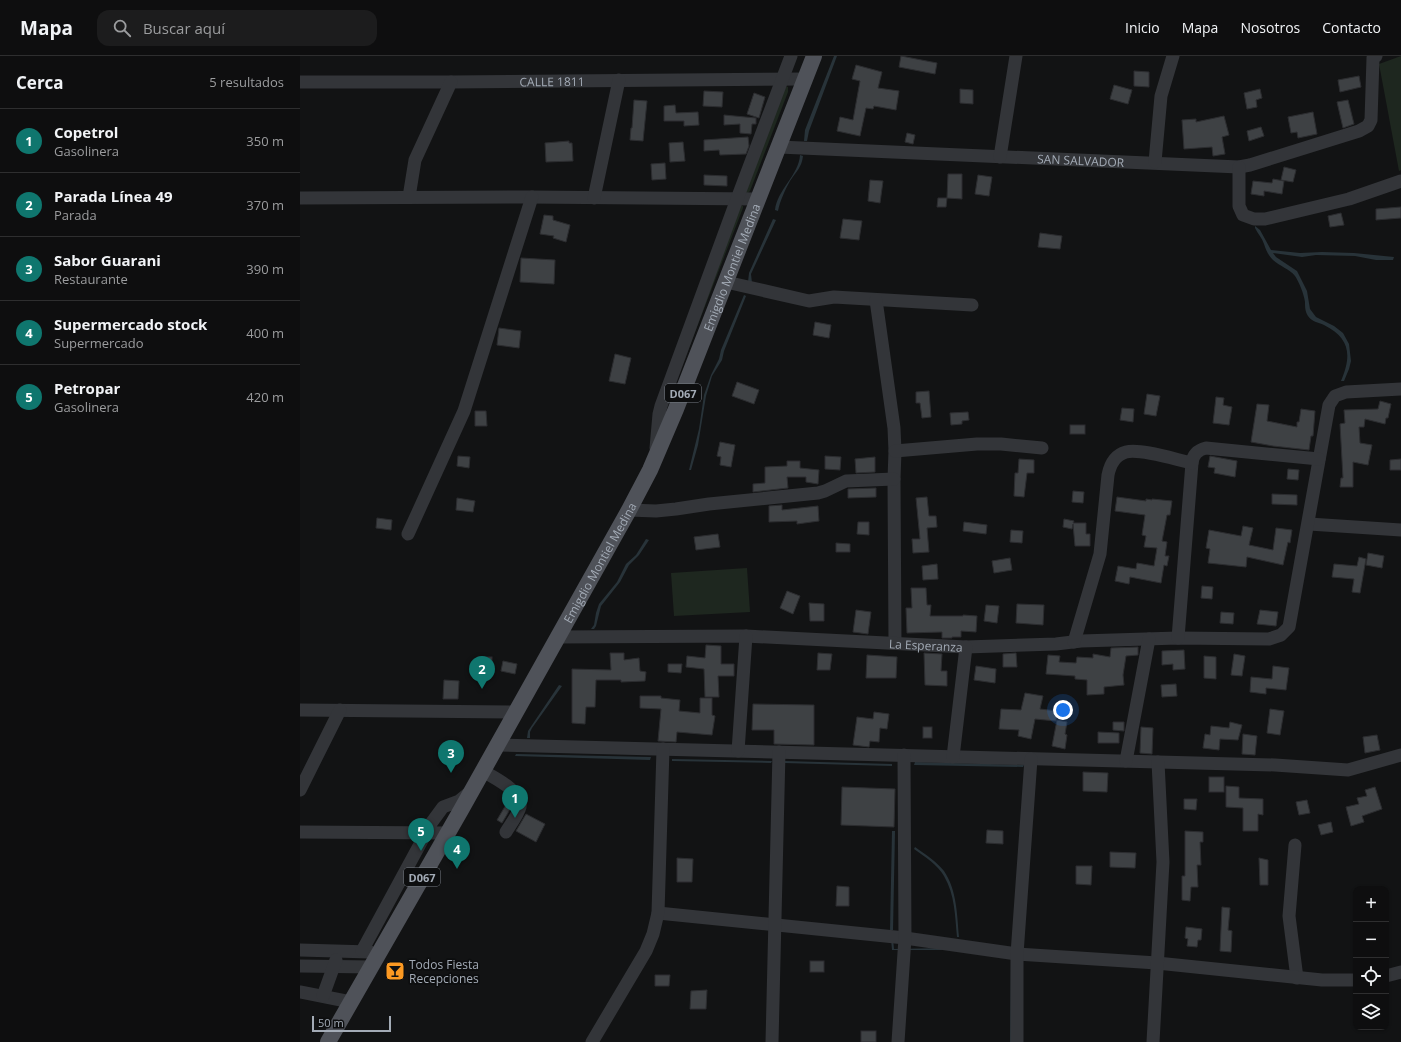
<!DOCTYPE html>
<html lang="es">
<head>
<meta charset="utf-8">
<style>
	:root { --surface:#0e0e0f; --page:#1c1c1d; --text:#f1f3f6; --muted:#9b9c9e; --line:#2e2e2f; --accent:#0f766e }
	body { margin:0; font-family:"Open Sans",sans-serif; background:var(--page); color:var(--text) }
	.controls { position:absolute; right:12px; bottom:12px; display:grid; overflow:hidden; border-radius:8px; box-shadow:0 1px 3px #0004 }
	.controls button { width:36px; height:36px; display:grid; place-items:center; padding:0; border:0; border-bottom:1px solid var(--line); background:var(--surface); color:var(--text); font:20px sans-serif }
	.scale { position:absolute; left:12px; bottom:10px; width:79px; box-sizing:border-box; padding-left:4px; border:2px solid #a3abb6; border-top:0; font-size:11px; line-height:14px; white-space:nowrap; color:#a3abb6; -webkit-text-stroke:3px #0d0e0f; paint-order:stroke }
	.you { position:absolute; left:763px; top:654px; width:14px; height:14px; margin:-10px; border:3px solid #fff; border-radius:50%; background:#1a73e8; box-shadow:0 0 0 6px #1a73e833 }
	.badge { display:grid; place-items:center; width:26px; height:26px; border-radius:50%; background:var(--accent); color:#fff; font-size:13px; font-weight:700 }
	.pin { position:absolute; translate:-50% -33px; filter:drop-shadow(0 1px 2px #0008) }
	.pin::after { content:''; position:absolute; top:21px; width:14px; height:12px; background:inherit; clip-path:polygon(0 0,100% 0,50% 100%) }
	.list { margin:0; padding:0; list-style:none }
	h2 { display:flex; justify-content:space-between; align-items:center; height:52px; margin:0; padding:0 16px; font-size:17px }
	h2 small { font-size:13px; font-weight:400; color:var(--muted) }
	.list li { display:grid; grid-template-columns:26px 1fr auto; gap:12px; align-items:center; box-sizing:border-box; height:64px; padding:0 16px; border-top:1px solid var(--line) }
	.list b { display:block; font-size:15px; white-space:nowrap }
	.list p { margin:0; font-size:13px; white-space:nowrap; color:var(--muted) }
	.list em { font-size:13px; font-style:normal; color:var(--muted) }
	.icon { flex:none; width:22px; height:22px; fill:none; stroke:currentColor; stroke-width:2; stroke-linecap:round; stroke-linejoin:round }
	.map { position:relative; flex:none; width:1101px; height:986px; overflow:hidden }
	header { display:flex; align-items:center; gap:24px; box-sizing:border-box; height:56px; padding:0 20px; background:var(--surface); border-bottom:1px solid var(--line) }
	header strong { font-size:19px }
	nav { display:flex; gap:22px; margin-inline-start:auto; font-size:14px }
	.search { width:280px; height:36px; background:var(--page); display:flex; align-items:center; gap:10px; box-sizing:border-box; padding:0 14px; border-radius:12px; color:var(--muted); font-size:15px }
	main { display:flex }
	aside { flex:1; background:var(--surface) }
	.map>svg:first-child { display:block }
</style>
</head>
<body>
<header>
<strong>Mapa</strong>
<div class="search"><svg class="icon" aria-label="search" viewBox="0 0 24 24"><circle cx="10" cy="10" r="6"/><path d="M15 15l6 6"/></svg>Buscar aquí</div>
<nav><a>Inicio</a><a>Mapa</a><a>Nosotros</a><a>Contacto</a></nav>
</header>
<main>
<aside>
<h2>Cerca<small>5 resultados</small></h2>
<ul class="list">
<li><span class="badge">1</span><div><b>Copetrol</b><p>Gasolinera</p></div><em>350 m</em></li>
<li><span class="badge">2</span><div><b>Parada Línea 49</b><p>Parada</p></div><em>370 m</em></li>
<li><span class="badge">3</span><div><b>Sabor Guarani</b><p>Restaurante</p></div><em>390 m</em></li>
<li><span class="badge">4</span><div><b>Supermercado stock</b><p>Supermercado</p></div><em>400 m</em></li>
<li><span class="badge">5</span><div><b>Petropar</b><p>Gasolinera</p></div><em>420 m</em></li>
</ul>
</aside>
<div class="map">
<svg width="1101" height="986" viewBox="0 0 1101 986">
	<rect width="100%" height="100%" fill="#121314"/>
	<g fill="#1e271f">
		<polygon points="1101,0 1101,114 1099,115 1079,8"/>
		<polygon points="485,30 488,31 488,36 450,135 447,138 445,138"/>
		<polygon points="440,149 443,150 443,152 363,359"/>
		<polygon points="447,512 450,556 374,560 371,517"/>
	</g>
	<g fill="#283339">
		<polygon points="534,0 537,0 509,75 507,85 504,85 505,74"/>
		<path d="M 500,99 L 503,100 C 502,111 496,116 490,125 C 485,134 480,145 478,155 L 475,154 C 477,134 499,119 500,99 Z"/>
		<polygon points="473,163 476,164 451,218 452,227 448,226 449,217"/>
		<path d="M 955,170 L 960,174 L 971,194 L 1000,197 L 1022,196 L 1054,197 L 1094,201 L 1093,204 L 1076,204 L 1055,200 L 1016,199 L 1002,201 L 973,197 L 976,201 L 997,215 L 1007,235 L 1010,253 L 1016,261 L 1034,270 L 1043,277 L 1049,288 L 1051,305 L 1049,313 L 1044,325 L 1041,325 C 1052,299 1050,282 1024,269 C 1018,266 1012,266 1008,260 C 1005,255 1005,251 1005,246 C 1004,238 999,226 995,220 C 990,213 979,210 973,204 C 968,199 966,194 964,188 C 962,182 958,178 955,172 Z"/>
		<polygon points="444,239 446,240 424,295 422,304 412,320 406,340 398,389 391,414 389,414 399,373 404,339 411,319 419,303 421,294"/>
		<polygon points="346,483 349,484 339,499 329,509 320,526 301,550 296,570 294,573 291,573 294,569 296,557 299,548 317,526 326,508 336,499"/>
		<polygon points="259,629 262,630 232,672 230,676 230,682 227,682 228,675"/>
		<polygon points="216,698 351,701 350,704 215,700"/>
		<polygon points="372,703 472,705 471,707 372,705"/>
		<polygon points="484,705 592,708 592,710 484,707"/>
		<polygon points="615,706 724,709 723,711 614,709"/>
		<polygon points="592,775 595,775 593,874 590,875"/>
		<path d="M 615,791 C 625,798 637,806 644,815 C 657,834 657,859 659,881 L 657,881 C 655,860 655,839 644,820 C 638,809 624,800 614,793 Z"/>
		<polygon points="591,883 593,883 594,893 648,892 713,900 712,986 710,986 710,983 711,902 648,894 592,894"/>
	</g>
	<g fill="#3e4144" stroke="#2c2d30">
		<polygon points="601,0 637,7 635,18 599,11"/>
		<polygon points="556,9 582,16 578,32 599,35 596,54 574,50 573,53 566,52 560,80 537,75 540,61 553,64 560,25 552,23"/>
		<polygon points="834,15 849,16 849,31 834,30"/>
		<polygon points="1059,20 1061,31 1040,36 1038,24"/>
		<polygon points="814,29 832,34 828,48 810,43"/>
		<polygon points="660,33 673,34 673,48 660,47"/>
		<polygon points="960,33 962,42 956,44 957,51 947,53 944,37"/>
		<polygon points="404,35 423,36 422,51 403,50"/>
		<polygon points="454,37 465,41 459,62 447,58"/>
		<polygon points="334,44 347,45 343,85 330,84 331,72 332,72"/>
		<polygon points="1048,44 1054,68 1043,72 1037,46"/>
		<polygon points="375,49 376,57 398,56 399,69 384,70 384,65 364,65 364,50"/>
		<polygon points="1013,56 1017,78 998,82 997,76 991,77 988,61"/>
		<polygon points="424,59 456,62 456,68 452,68 451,78 440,77 440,68 424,69"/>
		<polygon points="924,60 929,79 922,81 925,98 913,100 912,91 884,93 882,64 896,63 896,66"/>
		<polygon points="961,71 964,80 949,85 947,75"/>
		<polygon points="607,77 615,79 613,88 605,86"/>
		<polygon points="448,81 449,90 446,98 420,99 419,94 404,95 404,84"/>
		<polygon points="269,85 269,87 272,87 273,105 246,106 245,87"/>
		<polygon points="383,86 385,105 370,106 369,87"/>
		<polygon points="365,107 366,123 352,124 351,108"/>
		<polygon points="984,111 996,114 993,126 981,124"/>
		<polygon points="648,118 662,118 662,143 647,142"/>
		<polygon points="404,119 427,120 427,130 404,129"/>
		<polygon points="678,119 692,121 689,140 675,138"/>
		<polygon points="973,123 984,125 982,138 964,135 964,140 951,138 953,125 972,127"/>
		<polygon points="570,124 583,125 580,147 568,145"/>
		<polygon points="638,142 647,142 646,151 637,151"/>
		<polygon points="1101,151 1101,162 1076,164 1076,153"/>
		<polygon points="1041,157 1044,169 1030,171 1028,160"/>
		<polygon points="244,159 253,160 253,164 270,169 266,186 253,182 254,180 240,178"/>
		<polygon points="543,163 562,165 559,184 540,182"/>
		<polygon points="740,177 762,180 760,193 738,191"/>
		<polygon points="221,202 255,204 254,228 220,226"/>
		<polygon points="515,266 531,269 529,282 513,279"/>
		<polygon points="199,272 221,275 219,292 197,289"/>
		<polygon points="315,298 331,302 325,328 309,325"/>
		<polygon points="437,326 459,334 454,348 432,340"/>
		<polygon points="629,335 631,361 622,362 620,347 616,347 616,336"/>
		<polygon points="847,338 860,340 856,360 844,358"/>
		<polygon points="916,341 924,342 923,349 932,351 929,369 913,367"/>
		<polygon points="1080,345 1091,348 1088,362 1086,362 1085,368 1065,363 1064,371 1059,371 1060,387 1072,389 1068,409 1053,406 1053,431 1040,431 1041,422 1043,422 1040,368 1045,367 1044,354 1078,353"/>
		<polygon points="957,348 969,349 967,365 997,371 997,366 999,366 1001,353 1015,355 1013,380 1011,380 1009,394 973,390 951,386"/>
		<polygon points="822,352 834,353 833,366 820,364"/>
		<polygon points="175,355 186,355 187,370 175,370"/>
		<polygon points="668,356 669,364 662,365 662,368 651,369 650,357"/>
		<rect x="770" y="369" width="15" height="9"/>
		<polygon points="420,386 435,389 431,411 420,409 421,401 417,400"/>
		<polygon points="158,400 170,401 169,412 157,410"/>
		<polygon points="525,400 541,401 540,414 525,413"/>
		<polygon points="910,400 937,405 935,421 914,417 915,412 908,411"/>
		<polygon points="575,401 575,416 556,417 555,403"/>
		<polygon points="719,403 734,404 734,417 727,417 724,441 714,440 715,417 718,417"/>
		<polygon points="1101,403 1101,414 1090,414 1090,404"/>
		<polygon points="487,405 500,405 500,412 519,414 518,428 506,426 506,421 487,421 488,432 453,436 453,428 465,427 465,411 487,410"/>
		<polygon points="988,413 999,414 998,424 987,423"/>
		<polygon points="576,432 576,441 548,442 548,433"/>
		<polygon points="773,435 784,436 783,447 772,446"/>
		<polygon points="972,438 997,439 997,449 972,448"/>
		<polygon points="627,441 629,460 636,460 637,471 627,472 629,496 613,497 612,483 620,483 616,442"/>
		<polygon points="817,441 846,445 846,443 852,444 852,443 872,445 870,459 867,459 862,485 867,486 865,500 869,500 867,510 864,509 861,527 830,521 829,528 815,525 818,510 836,513 837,507 854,510 857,492 844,491 846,480 842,479 845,459 815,455"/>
		<polygon points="157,442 175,445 173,456 156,454"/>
		<polygon points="482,449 482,454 518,450 519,465 497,468 497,465 469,466 469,450"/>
		<polygon points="77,462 92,464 91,474 76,472"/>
		<polygon points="764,463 774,465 773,467 786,467 786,478 790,478 790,490 775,490 773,468 772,473 763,471"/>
		<polygon points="558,466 569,466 569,479 557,478"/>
		<polygon points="664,466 687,469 686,478 663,475"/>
		<polygon points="943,470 953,472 949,489 973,494 976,472 992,474 990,487 988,486 983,509 947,501 946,511 908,507 910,493 906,492 909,474 941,480"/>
		<polygon points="711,474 723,475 722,487 710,486"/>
		<polygon points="418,478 420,491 396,494 394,481"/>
		<polygon points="536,487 550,488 550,496 536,496"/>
		<polygon points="1068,497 1084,500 1082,512 1066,509"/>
		<polygon points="1059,501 1066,503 1060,537 1052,536 1054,523 1032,521 1034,508 1057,510"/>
		<polygon points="710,502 712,514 694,517 692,505"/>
		<polygon points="637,508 638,523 623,524 622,510"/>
		<polygon points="902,530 913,531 912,543 901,542"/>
		<polygon points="611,532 626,532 627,549 631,549 630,560 663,560 663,559 677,560 676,576 661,575 661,581 652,581 652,582 642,582 642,576 607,577 606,552 612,552"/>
		<polygon points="487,535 500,540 493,558 480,552"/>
		<polygon points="509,547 524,548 524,565 510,565"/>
		<polygon points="717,548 744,549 743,569 716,567"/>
		<polygon points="686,549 699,550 697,567 684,565"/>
		<polygon points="556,554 571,556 568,578 553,576"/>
		<polygon points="960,554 978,556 976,570 957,568"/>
		<polygon points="921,556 934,557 933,568 920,567"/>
		<polygon points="406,589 421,590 421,608 434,608 434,620 418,620 419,641 405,641 404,613 386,611 387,600 405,602"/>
		<polygon points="838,591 838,599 826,600 823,619 824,629 804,631 804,638 787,639 787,624 775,623 775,620 746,618 748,599 760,600 759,606 776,607 777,601 793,602 793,598 810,601 811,592"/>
		<polygon points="884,594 885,613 873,614 873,608 862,609 862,595"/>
		<polygon points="310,597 324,597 324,604 339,602 340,615 346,616 345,625 321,626 321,624 296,624 295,651 286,651 285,668 272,667 272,613 311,614"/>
		<polygon points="518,597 532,598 530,614 517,614"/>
		<polygon points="624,597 642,598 641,615 647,615 647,630 625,629"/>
		<polygon points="716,597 717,611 703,611 703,598"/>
		<polygon points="934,598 945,600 942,620 931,619"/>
		<polygon points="567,599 597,601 596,622 566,622"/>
		<polygon points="904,600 916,601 916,623 904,622"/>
		<rect x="178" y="601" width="14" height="8"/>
		<polygon points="203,605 217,608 215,618 201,615"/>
		<polygon points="368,608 382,608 381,617 368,616"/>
		<polygon points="676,610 696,613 695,627 674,624"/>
		<polygon points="973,610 989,612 986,634 966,632 966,638 950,636 951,621 972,623"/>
		<polygon points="144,624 159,625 158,643 143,643"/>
		<polygon points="876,628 877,640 862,641 861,629"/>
		<polygon points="725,637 743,640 740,653 757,655 756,665 735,663 731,683 718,680 719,674 699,673 701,653 721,654"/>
		<polygon points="340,640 361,640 361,642 380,644 379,655 400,657 400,642 412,642 412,659 415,660 412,679 377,676 376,686 358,685 361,653 340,652"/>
		<polygon points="453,648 514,649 514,689 474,688 474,674 452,674"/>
		<polygon points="970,653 984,655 980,679 967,677"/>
		<polygon points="574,656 589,658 587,673 580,672 579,686 570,685 569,691 553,689 557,661 573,663"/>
		<polygon points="757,664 767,666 765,678 767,679 765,693 752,690"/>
		<polygon points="813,666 824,666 824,675 813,674"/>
		<polygon points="930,666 942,669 938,684 920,683 919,694 903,692 905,678 910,679 911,670 929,672"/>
		<rect x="623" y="671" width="9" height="11"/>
		<polygon points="841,671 853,672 852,698 840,697"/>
		<polygon points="798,676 819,677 819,687 798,687"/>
		<polygon points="943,678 957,680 955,699 942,698"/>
		<polygon points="1077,679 1080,694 1065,697 1063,681"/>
		<polygon points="783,716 808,717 807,736 783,735"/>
		<rect x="909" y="721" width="15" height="15"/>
		<polygon points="926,730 939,731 939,742 963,743 963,759 958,758 958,775 943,775 943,752 926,751"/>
		<polygon points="542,731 595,733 594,771 541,769"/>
		<polygon points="1075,731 1082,753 1062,760 1064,766 1051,770 1046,751 1059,748 1057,742 1067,740 1065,734"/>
		<polygon points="884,743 897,743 896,754 884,753"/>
		<polygon points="1007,744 1010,757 999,759 996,746"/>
		<polygon points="207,747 212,750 202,767 197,764"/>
		<polygon points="226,758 245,768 236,786 216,775"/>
		<polygon points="1031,766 1033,776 1021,779 1018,769"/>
		<polygon points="687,774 703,775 703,788 686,787"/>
		<polygon points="885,775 903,776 903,786 900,786 901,809 897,809 898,831 891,831 890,845 882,844 882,820 885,820"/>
		<polygon points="810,796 836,797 835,812 810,811"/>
		<polygon points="377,802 393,803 392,826 377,826"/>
		<polygon points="959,802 968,804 968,829 960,829"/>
		<polygon points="776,810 792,810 791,829 776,828"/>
		<polygon points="537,830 549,831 549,850 536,850"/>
		<polygon points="922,851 930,852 928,874 932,875 931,896 920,895"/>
		<polygon points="886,871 902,873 901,884 898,884 897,891 887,890 888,883 885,882"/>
		<rect x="510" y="905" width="14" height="11"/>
		<polygon points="355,919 370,919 369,930 355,930"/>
		<polygon points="407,934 406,953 390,953 391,935"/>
		<rect x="561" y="975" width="15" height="11"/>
	</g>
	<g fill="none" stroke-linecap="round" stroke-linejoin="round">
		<g stroke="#333539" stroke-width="13">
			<path id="s1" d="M 0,26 L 151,26 L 505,23"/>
			<path id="s2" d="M 479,91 L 939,111 L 950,109 L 1059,75 L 1068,70 L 1071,64 L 1073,2 L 1076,0"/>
			<polyline points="700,101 716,0"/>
			<polyline points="855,106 861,40 873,0"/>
			<polyline points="939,111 939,150 943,159 954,163 965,163 1049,143 1101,125"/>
			<polyline points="109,141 115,104 151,26"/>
			<polyline points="0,142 228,141 458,143"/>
			<polyline points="294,142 319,24"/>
			<polyline points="426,226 509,245 534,241 672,249"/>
			<polyline points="576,244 594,372 595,395 594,423 595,586"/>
			<polyline points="356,392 359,358 361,350 437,143 491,0"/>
			<polyline points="595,395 677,388 701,388 742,392"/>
			<polyline points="329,454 356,455 376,453 409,448 518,437 525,435 546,425 594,423"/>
			<polyline points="1009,468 1101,474"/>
			<polyline points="108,478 164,355 232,141"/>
			<path id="s3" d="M 258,581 L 446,580 L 666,591 L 756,588 L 781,585 L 878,582 L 969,583 L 981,579 L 989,571 L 1029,349 L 1035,340 L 1046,336 L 1101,333"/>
			<polyline points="878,582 892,407"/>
			<path d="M 774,586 L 800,498 L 808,419 C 810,409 815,399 826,396 C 840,392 877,404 892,407 C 893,398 898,394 906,392 L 1019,403"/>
			<polyline points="0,654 215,656"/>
			<polyline points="197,689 975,709 1048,714 1101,699"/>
			<polyline points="438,695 446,580"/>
			<polyline points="653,701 666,591"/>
			<polyline points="826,705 849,583"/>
			<path d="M 183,715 C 194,722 223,735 220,751 C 218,759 210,769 206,776"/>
			<polyline points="0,734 40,654"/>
			<polyline points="0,776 147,777"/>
			<polyline points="995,789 989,860 997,922"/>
			<polyline points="358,857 605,882 717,898 857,907 1022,924 1056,924"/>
			<polyline points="0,894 70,896"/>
			<polyline points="62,895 132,766 143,751 159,745 170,736"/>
			<polyline points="0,910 71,911"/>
			<polyline points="1086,920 1101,916"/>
			<polyline points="0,936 51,946"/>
			<polyline points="23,940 36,904"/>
			<polyline points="292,986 346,895 353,878 358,857 363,693"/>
			<polyline points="472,986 479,696"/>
			<polyline points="598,986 605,882 604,699"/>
			<polyline points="717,986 717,898 731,703"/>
			<polyline points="853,986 863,806 858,706"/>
		</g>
		<path stroke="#4f5259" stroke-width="16" id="s4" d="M 28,986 L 161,754 L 329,454 L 350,414 L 376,353 L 514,0"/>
	</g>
	<defs>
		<g id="bar-square" transform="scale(1)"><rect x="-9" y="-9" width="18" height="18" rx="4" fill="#fc9922" stroke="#0d0e0f"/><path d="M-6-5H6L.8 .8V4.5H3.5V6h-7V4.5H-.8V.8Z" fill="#111"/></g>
	</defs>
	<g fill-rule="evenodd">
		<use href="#bar-square" x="95" y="915"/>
	</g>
	<g text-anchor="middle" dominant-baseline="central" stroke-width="3.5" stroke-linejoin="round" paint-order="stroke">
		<g fill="#0d0e0f" stroke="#767c84" stroke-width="1">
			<rect x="365" y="328" width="36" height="18" rx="3"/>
			<rect x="104" y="812" width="36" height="18" rx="3"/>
		</g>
		<g font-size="11" font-weight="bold" fill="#a3abb6">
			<text x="383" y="337">D067</text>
			<text x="122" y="821">D067</text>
		</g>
		<g font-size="12" fill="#a3abb6" stroke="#0d0e0f">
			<text stroke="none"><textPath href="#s1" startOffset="252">CALLE 1811</textPath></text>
			<text stroke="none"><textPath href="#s2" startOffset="302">SAN SALVADOR</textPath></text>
			<text stroke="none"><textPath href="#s4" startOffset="875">Emigdio Montiel Medina</textPath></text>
			<text stroke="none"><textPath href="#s4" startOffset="551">Emigdio Montiel Medina</textPath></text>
			<text stroke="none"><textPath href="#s3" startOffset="368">La Esperanza</textPath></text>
		</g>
		<g font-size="12" fill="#a3abb6" stroke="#0d0e0f" text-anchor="start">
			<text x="109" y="908">Todos Fiesta<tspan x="109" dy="14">Recepciones</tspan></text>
		</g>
	</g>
</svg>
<div class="controls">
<button>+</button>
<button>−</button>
<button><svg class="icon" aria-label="locate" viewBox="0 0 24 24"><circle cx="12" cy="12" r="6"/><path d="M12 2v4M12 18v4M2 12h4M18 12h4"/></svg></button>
<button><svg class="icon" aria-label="layers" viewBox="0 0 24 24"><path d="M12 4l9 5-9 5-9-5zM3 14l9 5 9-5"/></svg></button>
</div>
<div class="scale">50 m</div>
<div class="you"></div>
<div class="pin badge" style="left:215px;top:762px">1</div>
<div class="pin badge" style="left:182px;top:633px">2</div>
<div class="pin badge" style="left:151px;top:717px">3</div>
<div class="pin badge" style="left:157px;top:813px">4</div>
<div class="pin badge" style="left:121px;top:795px">5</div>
</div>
</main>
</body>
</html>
